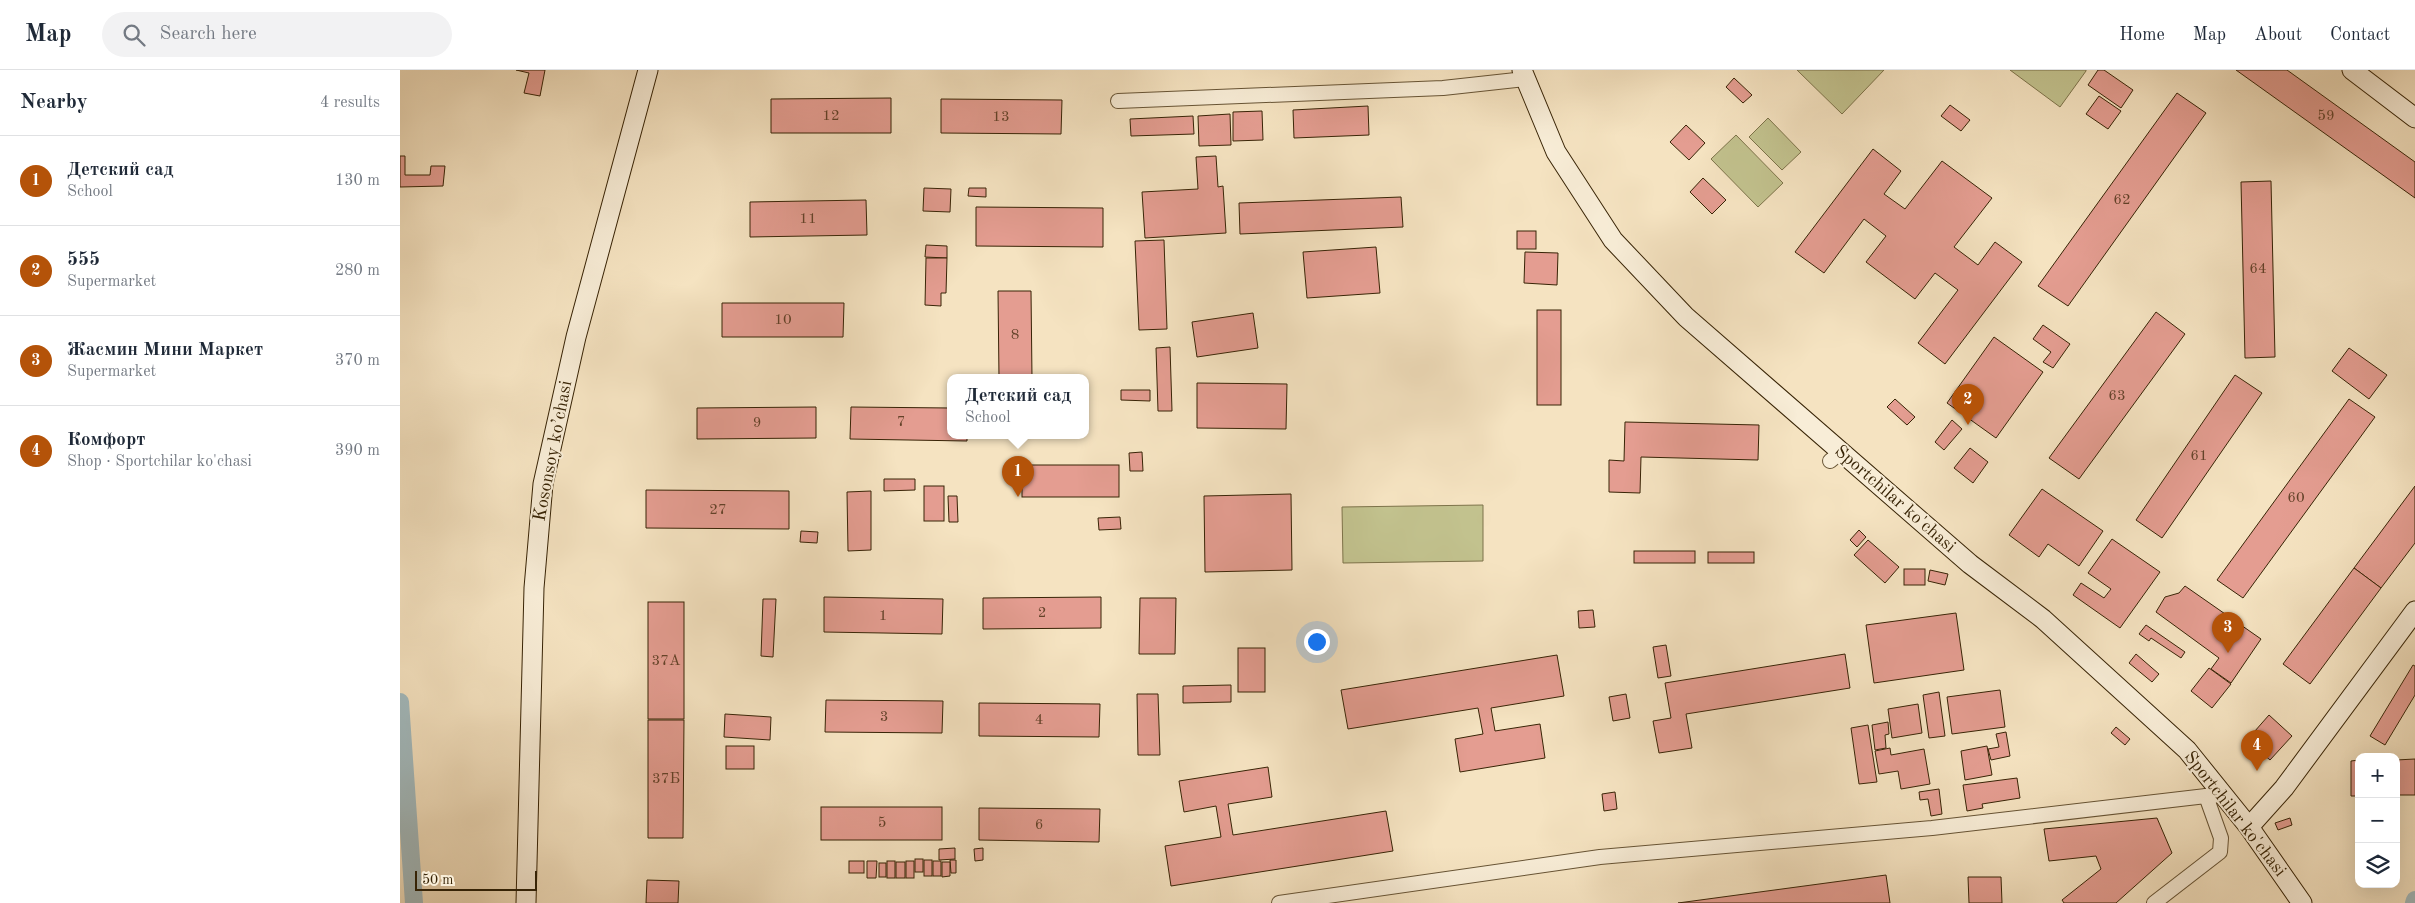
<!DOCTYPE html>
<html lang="en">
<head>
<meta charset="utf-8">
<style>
	:root { --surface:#fff; --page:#f2f2f3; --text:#1f2937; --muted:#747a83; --line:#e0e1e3; --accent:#b45309 }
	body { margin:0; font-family:"Old Standard TT",serif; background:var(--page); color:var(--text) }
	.controls { position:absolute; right:15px; bottom:15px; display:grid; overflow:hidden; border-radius:10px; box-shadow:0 5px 20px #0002 }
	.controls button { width:45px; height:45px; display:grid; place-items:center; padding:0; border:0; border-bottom:1px solid var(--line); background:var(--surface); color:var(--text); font:25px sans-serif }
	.scale { position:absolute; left:15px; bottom:12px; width:122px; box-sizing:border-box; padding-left:5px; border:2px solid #382406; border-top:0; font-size:14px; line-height:18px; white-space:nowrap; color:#382406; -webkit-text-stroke:4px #f8edd7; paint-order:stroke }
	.you { position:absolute; left:916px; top:571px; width:18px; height:18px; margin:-12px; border:4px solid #fff; border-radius:50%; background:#1a73e8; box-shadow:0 0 0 8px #1a73e833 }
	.badge { display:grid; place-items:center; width:32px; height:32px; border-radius:50%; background:var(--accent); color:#fff; font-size:16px; font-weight:700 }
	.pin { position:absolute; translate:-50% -41px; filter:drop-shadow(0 1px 2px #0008) }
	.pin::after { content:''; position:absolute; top:26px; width:18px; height:15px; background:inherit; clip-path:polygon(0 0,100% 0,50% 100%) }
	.popup { position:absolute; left:547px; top:304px; width:142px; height:65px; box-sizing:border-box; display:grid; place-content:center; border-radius:10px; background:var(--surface); filter:drop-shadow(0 1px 4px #0005); font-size:16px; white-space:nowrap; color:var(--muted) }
	.popup b { font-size:19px; color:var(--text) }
	.popup::after { content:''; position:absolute; left:50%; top:100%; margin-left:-10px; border:10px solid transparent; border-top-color:var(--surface) }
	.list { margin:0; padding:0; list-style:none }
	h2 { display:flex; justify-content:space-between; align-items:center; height:65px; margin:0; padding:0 20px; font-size:21px }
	h2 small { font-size:16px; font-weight:400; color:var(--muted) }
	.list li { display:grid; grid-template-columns:32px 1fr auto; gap:15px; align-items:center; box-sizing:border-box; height:90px; padding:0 20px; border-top:1px solid var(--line) }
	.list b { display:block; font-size:19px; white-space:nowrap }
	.list p { margin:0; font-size:16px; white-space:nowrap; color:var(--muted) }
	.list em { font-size:16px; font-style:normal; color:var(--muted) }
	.icon { flex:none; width:28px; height:28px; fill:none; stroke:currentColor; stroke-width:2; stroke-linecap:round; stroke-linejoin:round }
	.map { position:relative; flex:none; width:2015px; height:833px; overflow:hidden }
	header { display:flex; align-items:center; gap:30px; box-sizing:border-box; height:70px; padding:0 25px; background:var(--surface); border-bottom:1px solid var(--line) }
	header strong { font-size:24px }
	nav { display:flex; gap:28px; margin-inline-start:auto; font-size:18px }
	.search { width:350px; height:45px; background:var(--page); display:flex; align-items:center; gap:12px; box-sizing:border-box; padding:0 18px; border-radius:28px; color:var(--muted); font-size:19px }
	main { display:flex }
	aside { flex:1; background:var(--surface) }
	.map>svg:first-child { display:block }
</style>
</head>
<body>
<header>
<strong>Map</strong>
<div class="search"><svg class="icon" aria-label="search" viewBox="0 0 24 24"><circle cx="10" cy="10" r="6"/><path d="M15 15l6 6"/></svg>Search here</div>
<nav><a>Home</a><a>Map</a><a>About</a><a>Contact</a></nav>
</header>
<main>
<aside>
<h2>Nearby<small>4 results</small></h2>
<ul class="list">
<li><span class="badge">1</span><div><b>Детский сад</b><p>School</p></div><em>130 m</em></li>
<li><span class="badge">2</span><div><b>555</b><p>Supermarket</p></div><em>280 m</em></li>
<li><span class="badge">3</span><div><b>Жасмин Мини Маркет</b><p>Supermarket</p></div><em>370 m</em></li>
<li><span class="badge">4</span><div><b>Комфорт</b><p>Shop · Sportchilar ko'chasi</p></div><em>390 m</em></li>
</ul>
</aside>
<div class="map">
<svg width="2015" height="833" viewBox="0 0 2015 833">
	<rect width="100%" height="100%" fill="#f5e3c1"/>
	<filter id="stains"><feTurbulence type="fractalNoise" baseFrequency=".004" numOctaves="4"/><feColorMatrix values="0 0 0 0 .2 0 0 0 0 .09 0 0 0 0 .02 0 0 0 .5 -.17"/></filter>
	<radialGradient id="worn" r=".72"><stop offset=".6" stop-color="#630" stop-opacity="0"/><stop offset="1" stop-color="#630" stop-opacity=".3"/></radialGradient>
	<g fill="#c2c28e" stroke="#7d734a">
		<polygon points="1397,0 1484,0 1442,44"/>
		<polygon points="1610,0 1686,0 1686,1 1660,37"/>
		<polygon points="1368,48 1401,82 1382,100 1349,67"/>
		<polygon points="1336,65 1383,113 1358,137 1311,89"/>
		<polygon points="1083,435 1083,491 943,493 942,437"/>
	</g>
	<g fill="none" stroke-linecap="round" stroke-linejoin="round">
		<g stroke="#a3bbbf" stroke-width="18">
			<polyline points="0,632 14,833"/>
			<polyline points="2014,833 2015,830"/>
		</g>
	</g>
	<g fill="#e49d91" stroke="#382406">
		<polygon points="116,0 145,0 140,26 124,23 129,3"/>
		<polygon points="1698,0 1704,0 1733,20 1721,38 1688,15"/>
		<polygon points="1836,0 1887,0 2015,92 2015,128"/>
		<polygon points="1334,8 1352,25 1343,33 1326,17"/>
		<polygon points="1777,23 1806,43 1668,236 1638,216"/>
		<polygon points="1699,26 1721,41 1708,59 1686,44"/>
		<polygon points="491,28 491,63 371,63 371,29"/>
		<polygon points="541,29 662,30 661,64 541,63"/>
		<polygon points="1550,35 1570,50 1561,61 1541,46"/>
		<polygon points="968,36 969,65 894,68 893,40"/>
		<polygon points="862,41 863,70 833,71 833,42"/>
		<polygon points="830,44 831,75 799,76 798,46"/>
		<polygon points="793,46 794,64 731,66 730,49"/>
		<polygon points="1286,55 1305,73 1289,90 1270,72"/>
		<polygon points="1473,79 1501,101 1484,124 1505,139 1542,91 1592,128 1554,177 1578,195 1595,172 1622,192 1545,294 1518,273 1558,220 1535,203 1515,229 1466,192 1486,166 1464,149 1424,203 1395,182"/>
		<polygon points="0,86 5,86 5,105 30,105 31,96 45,96 43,116 0,117"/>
		<polygon points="816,86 818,117 823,116 826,163 745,168 742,122 798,119 796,87"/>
		<polygon points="1303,108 1326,130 1312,144 1290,122"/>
		<polygon points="1871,111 1875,287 1845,288 1841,112"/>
		<polygon points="524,118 551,119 550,142 523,141"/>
		<polygon points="569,118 586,118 586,127 568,126"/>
		<polygon points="1001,127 1003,157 840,164 839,133"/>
		<polygon points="466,130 467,165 350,167 350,132"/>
		<polygon points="576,137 703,138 703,177 576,176"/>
		<rect x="1117" y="161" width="19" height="18"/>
		<polygon points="764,170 767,259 739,260 735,171"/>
		<polygon points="526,175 547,176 547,188 525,187"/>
		<polygon points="976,177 980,223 907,228 903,182"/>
		<polygon points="1125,182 1158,183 1157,215 1124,213"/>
		<polygon points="526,188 547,188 546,223 541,223 541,236 525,235"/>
		<polygon points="598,221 631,221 632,308 599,308"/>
		<polygon points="322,233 444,233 443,267 322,267"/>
		<rect x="1137" y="240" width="24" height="95"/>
		<polygon points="1756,242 1785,264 1679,409 1649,388"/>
		<polygon points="853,243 858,278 797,287 792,252"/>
		<polygon points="1643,255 1670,274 1653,298 1643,292 1651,282 1633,269"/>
		<polygon points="1594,267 1643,302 1596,368 1547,333"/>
		<polygon points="770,277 772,341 758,341 756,278"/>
		<polygon points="1949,278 1987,305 1969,329 1932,301"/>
		<polygon points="1835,305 1862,323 1762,468 1736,450"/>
		<polygon points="797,313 887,314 886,359 797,358"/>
		<polygon points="721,320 750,320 750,331 721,330"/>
		<polygon points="1495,329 1515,347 1507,355 1487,337"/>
		<polygon points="1949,329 1975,347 1843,528 1817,510"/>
		<polygon points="416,337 416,368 297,369 297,338"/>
		<polygon points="451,337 550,338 550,366 567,366 567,371 450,369"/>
		<polygon points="1552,350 1562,359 1544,380 1535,372"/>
		<polygon points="1225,352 1359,355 1358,390 1241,387 1240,423 1209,422 1209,390 1224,391"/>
		<polygon points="1570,378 1588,392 1573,413 1554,398"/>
		<polygon points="742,382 743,401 730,401 729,383"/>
		<rect x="622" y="395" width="97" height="32"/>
		<polygon points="484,409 515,409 515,420 484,421"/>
		<rect x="524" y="416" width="20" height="35"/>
		<polygon points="2015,416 2015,473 1981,518 1954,498"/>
		<polygon points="1642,419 1703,461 1679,496 1648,474 1639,487 1609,465"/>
		<polygon points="246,420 389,421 389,459 246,458"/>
		<polygon points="471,421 471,480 448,481 447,422"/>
		<polygon points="891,424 892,500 805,502 804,426"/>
		<polygon points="548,426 557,426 558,452 549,452"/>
		<polygon points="720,447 721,459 699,460 698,448"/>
		<polygon points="1459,460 1466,467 1457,477 1450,470"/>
		<polygon points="401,461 418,462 417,473 400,472"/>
		<polygon points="1712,469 1760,502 1720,558 1673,525 1681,513 1704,528 1711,519 1688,503"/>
		<polygon points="1468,470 1499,497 1485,513 1454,485"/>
		<rect x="1234" y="481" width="61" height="12"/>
		<rect x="1308" y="482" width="46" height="11"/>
		<polygon points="1954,498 1981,518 1910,614 1883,594"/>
		<rect x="1504" y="499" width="21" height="16"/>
		<polygon points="1530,500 1548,504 1545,515 1528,511"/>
		<polygon points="1785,516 1861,569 1831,613 1811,599 1819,588 1756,542 1765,527 1779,523"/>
		<polygon points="424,527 543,529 542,564 424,562"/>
		<polygon points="701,527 701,558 583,559 583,528"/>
		<polygon points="740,528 776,528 775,584 739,584"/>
		<polygon points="363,529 376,529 373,587 361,586"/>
		<rect x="248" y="532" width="36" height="117"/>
		<polygon points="1193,540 1195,557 1179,558 1178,541"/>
		<polygon points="1556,543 1564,600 1474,613 1466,555"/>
		<polygon points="1746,555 1785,582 1781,588 1751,568 1749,571 1739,564"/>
		<polygon points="1266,575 1271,606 1258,608 1253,577"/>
		<rect x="838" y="578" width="27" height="44"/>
		<polygon points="1445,584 1450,618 1286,644 1292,678 1259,683 1253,651 1271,648 1265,613"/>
		<polygon points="1736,584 1759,604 1752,612 1729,593"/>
		<polygon points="1157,585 1164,626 1091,638 1095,661 1140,654 1145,688 1060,702 1055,669 1083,664 1078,638 948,659 941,620"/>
		<polygon points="2013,595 2015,596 2015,625 1985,675 1970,666"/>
		<polygon points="1809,598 1831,614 1812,638 1791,621"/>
		<polygon points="831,615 831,632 783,633 783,616"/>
		<polygon points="1600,620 1605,657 1552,664 1547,627"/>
		<polygon points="1539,622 1545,666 1529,668 1523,625"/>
		<polygon points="737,624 758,624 760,685 738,685"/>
		<polygon points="1226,624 1230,648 1213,651 1209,627"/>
		<polygon points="426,630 543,631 542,663 425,662"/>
		<polygon points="579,633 700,634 699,667 579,666"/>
		<polygon points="1518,634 1522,663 1492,668 1488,639"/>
		<polygon points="325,644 371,647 370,670 324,667"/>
		<polygon points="1869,645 1892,666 1870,690 1847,670"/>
		<polygon points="248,650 284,650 283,768 248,768"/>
		<polygon points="1488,652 1489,664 1485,665 1486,678 1475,680 1472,655"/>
		<polygon points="1468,655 1477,712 1459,714 1451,658"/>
		<polygon points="1716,657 1730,669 1725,675 1711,663"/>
		<polygon points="1606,662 1610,686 1591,690 1588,679 1599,677 1596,664"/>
		<rect x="326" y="676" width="28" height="23"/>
		<polygon points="1587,676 1592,705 1565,710 1561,681"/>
		<polygon points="1490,678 1491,685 1524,679 1530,714 1501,719 1498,701 1479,704 1475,681"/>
		<polygon points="2015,689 2015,725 1996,725 1996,690"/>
		<polygon points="1959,690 1959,726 1951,726 1951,691"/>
		<polygon points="868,697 872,727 828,734 833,765 986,741 993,781 771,816 765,776 821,767 816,736 784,742 779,711"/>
		<polygon points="1617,708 1620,728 1582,734 1583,738 1567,741 1563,715"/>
		<polygon points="1539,719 1542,744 1531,746 1528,729 1520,730 1519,722"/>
		<polygon points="1215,722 1217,739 1204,741 1202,724"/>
		<rect x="421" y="737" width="121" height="33"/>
		<polygon points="579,738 700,739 699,772 579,770"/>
		<polygon points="1757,748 1772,783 1716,833 1664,833 1662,830 1701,799 1696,786 1649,791 1644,759"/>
		<polygon points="1890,748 1892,755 1878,760 1875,753"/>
		<polygon points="555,778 555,789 539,790 539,779"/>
		<polygon points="583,778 583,790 575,791 574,779"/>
		<rect x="515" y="789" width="8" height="13"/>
		<rect x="524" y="790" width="8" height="16"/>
		<polygon points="550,790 556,790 556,803 551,803"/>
		<rect x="449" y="791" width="15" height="12"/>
		<polygon points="467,791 477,791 476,808 467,808"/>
		<rect x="487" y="791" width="8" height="17"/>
		<rect x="506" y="791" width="8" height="17"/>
		<rect x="533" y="791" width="8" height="15"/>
		<rect x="496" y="792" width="9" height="16"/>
		<polygon points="542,792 550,792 550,806 542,807"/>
		<rect x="479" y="793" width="7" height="14"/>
		<polygon points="1486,805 1490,833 1278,833"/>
		<polygon points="1568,807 1601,807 1602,833 1569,833"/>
		<polygon points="247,810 279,811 278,833 246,833"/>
	</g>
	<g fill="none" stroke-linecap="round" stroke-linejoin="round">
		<g stroke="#675435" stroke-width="16">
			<g id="street">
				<polyline points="718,31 1043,18 1125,9"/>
				<polyline points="1430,391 1441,382"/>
				<polyline points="879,833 1200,787 1532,758 1806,726"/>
				<polyline points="1754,833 1820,782 1821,768 1806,726 1814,726"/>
			</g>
		</g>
		<g stroke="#382406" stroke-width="21">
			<g id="secondary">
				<polyline points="1122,0 1156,82 1213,170 1286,247 1570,494 1643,549 1787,680 1849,757 1902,833"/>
				<polyline points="1952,0 2015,48"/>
				<polyline points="1849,757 1884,718 2015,541"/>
				<polyline points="126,833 134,518 143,414 176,267 248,0"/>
			</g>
		</g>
		<use href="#street" stroke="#f8edd7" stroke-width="14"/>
		<use href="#secondary" stroke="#f8edd7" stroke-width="19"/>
	</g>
	<g text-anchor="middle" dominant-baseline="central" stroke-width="4" stroke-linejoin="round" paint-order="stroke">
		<g font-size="15" fill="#634229">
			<text x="431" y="46">12</text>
			<text x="1926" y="46">59</text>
			<text x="601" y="47">13</text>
			<text x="1722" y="130">62</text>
			<text x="408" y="149">11</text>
			<text x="1858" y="199">64</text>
			<text x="383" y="250">10</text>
			<text x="615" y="265">8</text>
			<text x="1717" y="326">63</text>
			<text x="501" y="352">7</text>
			<text x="357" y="353">9</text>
			<text x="1799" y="386">61</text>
			<text x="1896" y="428">60</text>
			<text x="318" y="440">27</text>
			<text x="642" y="543">2</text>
			<text x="483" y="546">1</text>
			<text x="266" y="591">37A</text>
			<text x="484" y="647">3</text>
			<text x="639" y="650">4</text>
			<text x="266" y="709">37Б</text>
			<text x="482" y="753">5</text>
			<text x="639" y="755">6</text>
		</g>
		<g font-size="18" fill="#382406" stroke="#f8edd7">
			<text transform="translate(153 381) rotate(-79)">Kosonsoy ko’chasi</text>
			<text transform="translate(1495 429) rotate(41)">Sportchilar ko'chasi</text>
			<text transform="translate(1835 744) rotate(52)">Sportchilar ko'chasi</text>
		</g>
	</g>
	<rect width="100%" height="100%" filter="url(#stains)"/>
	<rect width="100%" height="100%" fill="url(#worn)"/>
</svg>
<div class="controls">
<button>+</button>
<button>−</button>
<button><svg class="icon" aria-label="layers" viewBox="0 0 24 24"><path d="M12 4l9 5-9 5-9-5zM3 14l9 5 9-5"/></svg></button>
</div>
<div class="scale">50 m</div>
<div class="you"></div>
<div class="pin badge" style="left:618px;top:427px">1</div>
<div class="popup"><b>Детский сад</b>School</div>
<div class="pin badge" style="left:1568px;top:355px">2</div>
<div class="pin badge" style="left:1828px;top:583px">3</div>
<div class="pin badge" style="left:1857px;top:701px">4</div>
</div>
</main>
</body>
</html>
